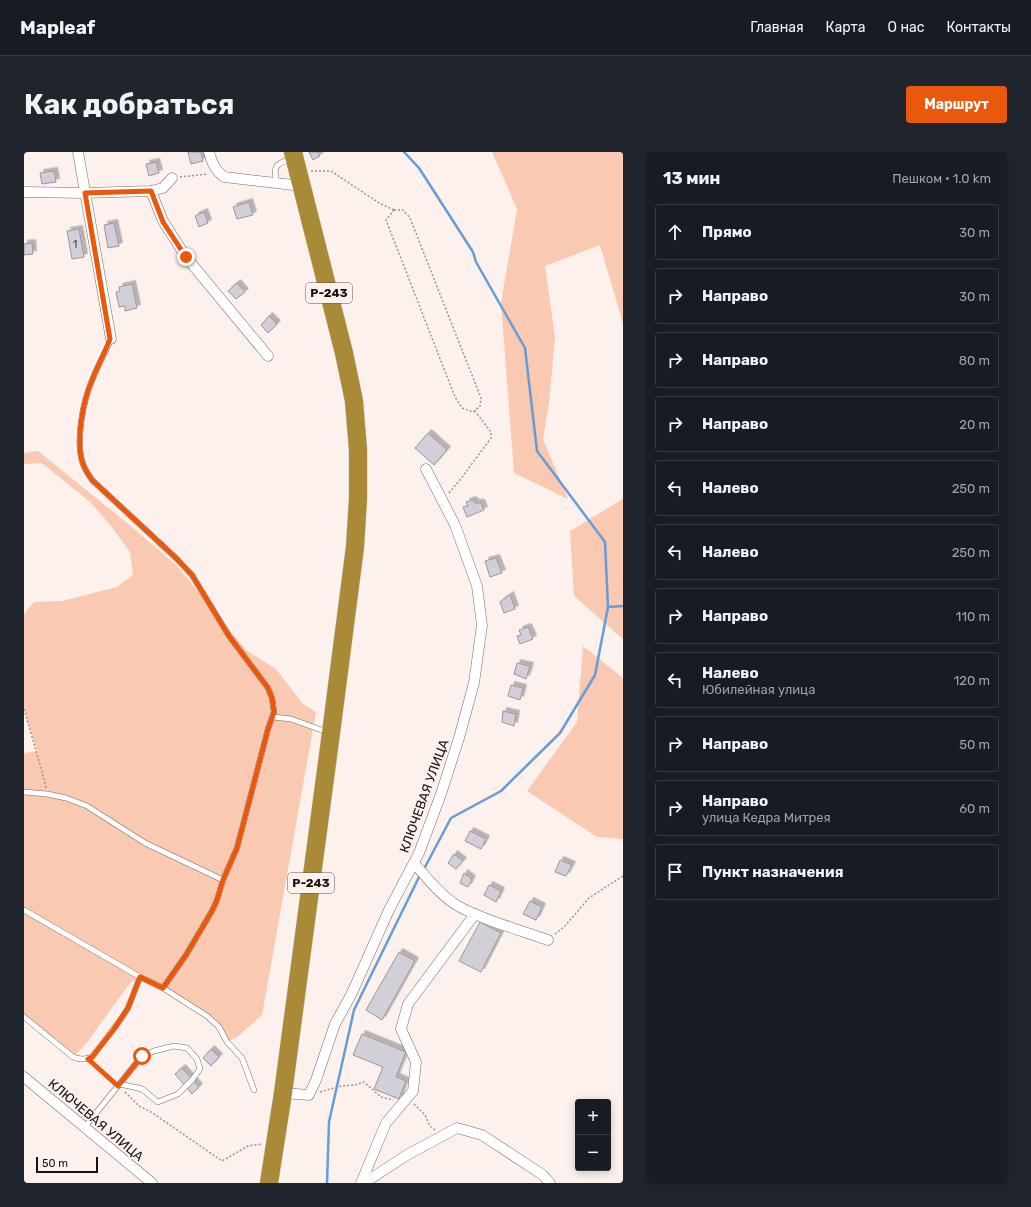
<!DOCTYPE html>
<html lang="ru">
<head>
<meta charset="utf-8">
<style>
	:root { --surface:#171b24; --page:#20242c; --text:#f1f3f6; --muted:#9ea1a6; --line:#363941; --accent:#ea580c }
	body { margin:0; font-family:Rubik,sans-serif; background:var(--page); color:var(--text) }
	.controls { position:absolute; right:12px; bottom:12px; display:grid; overflow:hidden; border-radius:4px; box-shadow:0 2px 10px #0003 }
	.controls button { width:36px; height:36px; display:grid; place-items:center; padding:0; border:0; border-bottom:1px solid var(--line); background:var(--surface); color:var(--text); font:20px sans-serif }
	.scale { position:absolute; left:12px; bottom:10px; width:62px; box-sizing:border-box; padding-left:4px; border:2px solid #171311; border-top:0; font-size:11px; line-height:14px; white-space:nowrap; color:#171311; -webkit-text-stroke:3px #fcf1ec; paint-order:stroke }
	.stop { position:absolute; width:12px; height:12px; margin:-9px; border:3px solid #ea580c; border-radius:50%; background:#fff }
	.stop.end { background:#ea580c; border-color:#fff; box-shadow:0 1px 4px #0008 }
	.list { margin:0; padding:0; list-style:none }
	h2 { display:flex; justify-content:space-between; align-items:center; height:52px; margin:0; padding:0 16px; font-size:17px }
	h2 small { font-size:13px; font-weight:400; color:var(--muted) }
	.list li { display:grid; grid-template-columns:26px 1fr auto; gap:12px; align-items:center; box-sizing:border-box; height:56px; margin:0 8px 8px; padding:0 8px; border:1px solid var(--line); border-radius:4px }
	.list b { display:block; font-size:15px; white-space:nowrap }
	.list p { margin:0; font-size:13px; white-space:nowrap; color:var(--muted) }
	.list em { font-size:13px; font-style:normal; color:var(--muted) }
	.icon { flex:none; width:22px; height:22px; fill:none; stroke:currentColor; stroke-width:2; stroke-linecap:round; stroke-linejoin:round }
	.map { position:relative; flex:none; width:599px; height:1031px; overflow:hidden; border-radius:4px }
	header { display:flex; align-items:center; gap:24px; box-sizing:border-box; height:56px; padding:0 20px; background:var(--surface); border-bottom:1px solid var(--line) }
	header strong { font-size:19px }
	nav { display:flex; gap:22px; margin-inline-start:auto; font-size:14px }
	.intro { display:flex; align-items:center; justify-content:space-between; box-sizing:border-box; height:96px; padding:0 24px }
	h1 { margin:0; font-size:28px }
	.button { padding:10px 18px; border-radius:4px; background:var(--accent); color:#fff; font-size:14px; font-weight:700 }
	main { display:flex; gap:24px; padding:0 24px }
	aside { flex:1; background:var(--surface); border-radius:4px; box-shadow:0 2px 10px #0003 }
	.map>svg:first-child { display:block }
</style>
</head>
<body>
<header>
<strong>Mapleaf</strong>
<nav><a>Главная</a><a>Карта</a><a>О нас</a><a>Контакты</a></nav>
</header>
<div class="intro"><h1>Как добраться</h1><a class="button">Маршрут</a></div>
<main>
<div class="map">
<svg width="599" height="1031" viewBox="0 0 599 1031">
	<defs>
		<filter id="shadow"><feDropShadow dx="3.5" dy="-3.5" stdDeviation="0" flood-color="#0004"/></filter>
	</defs>
	<rect width="100%" height="100%" fill="#fcf1ec"/>
	<g fill="#fac9b2">
		<polygon points="468,0 599,0 599,172 576,93 521,114 531,186 525,251 519,287 544,347 490,321 477,151 493,57"/>
		<polygon points="14,299 108,375 153,414 223,499 252,517 279,552 292,560 238,863 213,885 203,890 195,875 183,864 116,825 106,831 61,893 49,905 0,865 0,601 13,599 0,557 0,462 10,450 38,449 93,435 109,423 106,400 87,374 66,350 18,311 0,312 0,301"/>
		<polygon points="599,347 599,487 550,444 546,379"/>
		<polygon points="559,494 599,526 599,687 573,685 503,639 553,570"/>
	</g>
	<g fill="none" stroke-linecap="round" stroke-linejoin="round">
		<g stroke="#679cd6" stroke-width="2.5">
			<polyline points="380,0 395,16 449,100 452,110 501,196 513,299 581,390 584,455 571,523 536,581 477,639 427,666 400,717"/>
			<polyline points="584,455 599,454"/>
			<polyline points="303,1031 305,970 330,858 396,723"/>
		</g>
	</g>
	<g fill="#d3cfd8" stroke="#99959e" filter="url(#shadow)">
		<polygon points="164,0 177,0 179,9 167,12"/>
		<polygon points="285,0 294,0 296,4 289,8"/>
		<polygon points="132,10 135,21 125,24 122,12"/>
		<polygon points="30,19 32,30 18,32 16,21"/>
		<polygon points="225,50 229,63 213,67 209,55"/>
		<polygon points="180,60 184,71 175,75 171,64"/>
		<polygon points="90,71 95,94 84,96 80,73"/>
		<polygon points="55,77 60,105 48,107 43,79"/>
		<polygon points="8,91 9,102 0,103 0,92"/>
		<polygon points="213,131 221,140 212,147 204,139"/>
		<polygon points="108,132 113,156 101,159 101,154 95,155 92,140 96,139 95,135"/>
		<polygon points="245,164 253,172 244,181 237,173"/>
		<polygon points="404,281 423,298 410,313 391,296"/>
		<polygon points="449,348 451,351 457,351 460,358 443,365 439,355 444,354 442,350"/>
		<polygon points="472,406 478,421 466,425 461,409"/>
		<polygon points="486,443 491,457 480,461 476,450"/>
		<polygon points="504,475 509,487 496,492 493,484 497,483 495,478"/>
		<polygon points="493,511 506,514 502,527 490,522"/>
		<polygon points="487,533 499,536 496,548 484,544"/>
		<polygon points="479,559 492,562 490,574 478,570"/>
		<polygon points="446,679 462,687 457,697 441,689"/>
		<polygon points="430,702 439,709 432,717 424,711"/>
		<polygon points="536,708 548,713 542,724 531,720"/>
		<polygon points="440,721 448,727 444,735 436,731"/>
		<polygon points="465,733 477,739 472,750 460,743"/>
		<polygon points="506,749 518,755 512,768 499,762"/>
		<polygon points="456,770 477,781 457,820 435,809"/>
		<polygon points="375,800 391,809 358,868 342,858"/>
		<polygon points="338,882 382,900 372,925 382,929 375,947 350,937 359,915 329,903"/>
		<polygon points="187,897 195,905 187,914 179,906"/>
		<polygon points="158,916 175,935 168,942 151,922"/>
	</g>
	<g fill="none" stroke-linecap="round" stroke-linejoin="round">
		<g stroke="#756b67" stroke-width="6">
			<g id="lane">
				<path d="M 253,31 C 248,13 253,12 268,6"/>
				<path d="M 87,187 C 81,201 74,213 69,226 C 59,248 51,290 59,312 C 61,318 65,323 68,328 L 152,406 L 168,423 L 205,484 L 244,536 L 248,546 L 250,560 L 244,577 L 213,696 L 199,728 L 193,748 L 188,759 L 162,803 L 139,836"/>
				<polyline points="249,565 267,567 303,580"/>
				<polyline points="0,640 23,642 42,646 63,654 121,691 199,728"/>
				<polyline points="0,758 116,825 139,836 183,864 195,875 203,890 218,906 230,938"/>
				<path d="M 0,865 L 49,905 C 56,908 61,908 68,905 L 97,867 L 104,856 L 116,825"/>
				<polyline points="60,976 118,904 130,899 150,894 163,896 173,907 176,917 168,928 154,942 134,950 118,937 96,932"/>
			</g>
		</g>
		<g stroke="#756b67" stroke-width="11">
			<g id="street">
				<polyline points="54,0 87,187"/>
				<path d="M 185,0 C 188,11 191,18 200,25 L 278,34"/>
				<polyline points="127,39 139,69 162,105 244,204"/>
				<polyline points="0,40 61,41 127,39 139,36 148,26"/>
				<path d="M 390,711 C 402,725 418,745 434,754 C 461,769 494,777 524,788"/>
				<polyline points="0,925 128,1031"/>
				<polyline points="259,941 285,943 292,928 311,872 327,843 365,758 395,701 417,642 435,586 450,531 458,473 453,434 431,373 402,317"/>
				<polyline points="337,1031 362,971 389,939 392,910 377,877 384,852 451,762"/>
				<polyline points="340,1031 383,1003 433,976 458,983 519,1023 526,1031"/>
			</g>
		</g>
		<g stroke="#d1d0cf" stroke-width="19">
			<polyline id="highway" points="245,1031 259,941 307,581 331,395 334,347 334,298 330,249 320,201 269,0"/>
		</g>
		<g stroke="#9d9491" stroke-width="1.5" stroke-dasharray="2 2" stroke-linecap="butt">
			<polyline points="287,19 307,19 355,51 370,58"/>
			<polyline points="156,25 184,22"/>
			<polygon points="370,58 379,58 386,66 457,246 456,254 449,260 438,256 431,245 362,68"/>
			<polyline points="425,341 439,324 467,286 467,280 451,259"/>
			<polyline points="0,557 20,627 22,636"/>
			<polyline points="531,782 541,774 565,746 599,724"/>
			<polyline points="70,912 89,930"/>
			<polyline points="101,940 115,954 127,960 198,1009 224,994 238,992"/>
			<polyline points="296,940 317,934 331,933 340,930 357,945 369,948"/>
			<polyline points="390,952 401,963 406,974 411,978"/>
		</g>
		<use href="#lane" stroke="#fff" stroke-width="5"/>
		<use href="#street" stroke="#fff" stroke-width="10"/>
		<use href="#highway" stroke="#a98b37" stroke-width="18"/>
	</g>
	<g fill="none" stroke-linecap="round" stroke-linejoin="round">
		<path stroke="#ea580c" stroke-width="5" d="M 118,904 L 94,934 L 64,907 L 68,905 L 90,877 L 104,856 L 116,825 L 139,836 L 162,803 L 188,759 L 193,748 L 199,728 L 213,696 L 244,577 L 250,560 L 248,546 L 244,536 L 205,484 L 168,423 L 152,406 L 68,328 C 65,323 61,318 59,312 C 51,290 59,248 69,226 C 74,213 81,201 86,187 L 61,41 L 127,39 L 139,70 L 162,105"/>
	</g>
	<g text-anchor="middle" dominant-baseline="central" stroke-width="3" stroke-linejoin="round" paint-order="stroke">
		<g font-size="11" fill="#464243">
			<text x="51" y="92">1</text>
		</g>
		<g fill="#fcf1ec" stroke="#5c5653" stroke-width="1">
			<rect x="282" y="131" width="46" height="20" rx="3"/>
			<rect x="264" y="721" width="46" height="20" rx="3"/>
		</g>
		<g font-size="12" font-weight="bold" fill="#171311">
			<text x="305" y="141">Р-243</text>
			<text x="287" y="731">Р-243</text>
		</g>
		<g font-size="13" fill="#171311" stroke="#fcf1ec">
			<text transform="translate(400 644) rotate(-70)">КЛЮЧЕВАЯ УЛИЦА</text>
			<text transform="translate(72 968) rotate(40)">КЛЮЧЕВАЯ УЛИЦА</text>
		</g>
	</g>
</svg>
<div class="controls">
<button>+</button>
<button>−</button>
</div>
<div class="scale">50 m</div>
<div class="stop" style="left:118px;top:904px"></div>
<div class="stop end" style="left:162px;top:105px"></div>
</div>
<aside>
<h2>13 мин<small>Пешком · 1.0 km</small></h2>
<ul class="list">
<li><svg class="icon" aria-label="ahead" viewBox="0 0 24 24"><path d="M12 20V5M6 11l6-6 6 6"/></svg><div><b>Прямо</b></div><em>30 m</em></li>
<li><svg class="icon" aria-label="right" viewBox="0 0 24 24"><path d="M7 20v-9h11M14 6l5 5-5 5"/></svg><div><b>Направо</b></div><em>30 m</em></li>
<li><svg class="icon" aria-label="right" viewBox="0 0 24 24"><path d="M7 20v-9h11M14 6l5 5-5 5"/></svg><div><b>Направо</b></div><em>80 m</em></li>
<li><svg class="icon" aria-label="right" viewBox="0 0 24 24"><path d="M7 20v-9h11M14 6l5 5-5 5"/></svg><div><b>Направо</b></div><em>20 m</em></li>
<li><svg class="icon" aria-label="left" viewBox="0 0 24 24"><path d="M17 20v-9H6M10 6l-5 5 5 5"/></svg><div><b>Налево</b></div><em>250 m</em></li>
<li><svg class="icon" aria-label="left" viewBox="0 0 24 24"><path d="M17 20v-9H6M10 6l-5 5 5 5"/></svg><div><b>Налево</b></div><em>250 m</em></li>
<li><svg class="icon" aria-label="right" viewBox="0 0 24 24"><path d="M7 20v-9h11M14 6l5 5-5 5"/></svg><div><b>Направо</b></div><em>110 m</em></li>
<li><svg class="icon" aria-label="left" viewBox="0 0 24 24"><path d="M17 20v-9H6M10 6l-5 5 5 5"/></svg><div><b>Налево</b><p>Юбилейная улица</p></div><em>120 m</em></li>
<li><svg class="icon" aria-label="right" viewBox="0 0 24 24"><path d="M7 20v-9h11M14 6l5 5-5 5"/></svg><div><b>Направо</b></div><em>50 m</em></li>
<li><svg class="icon" aria-label="right" viewBox="0 0 24 24"><path d="M7 20v-9h11M14 6l5 5-5 5"/></svg><div><b>Направо</b><p>улица Кедра Митрея</p></div><em>60 m</em></li>
<li><svg class="icon" aria-label="arrive" viewBox="0 0 24 24"><path d="M6 21V4h12l-3 4 3 4H6"/></svg><div><b>Пункт назначения</b></div></li>
</ul>
</aside>
</main>
</body>
</html>
